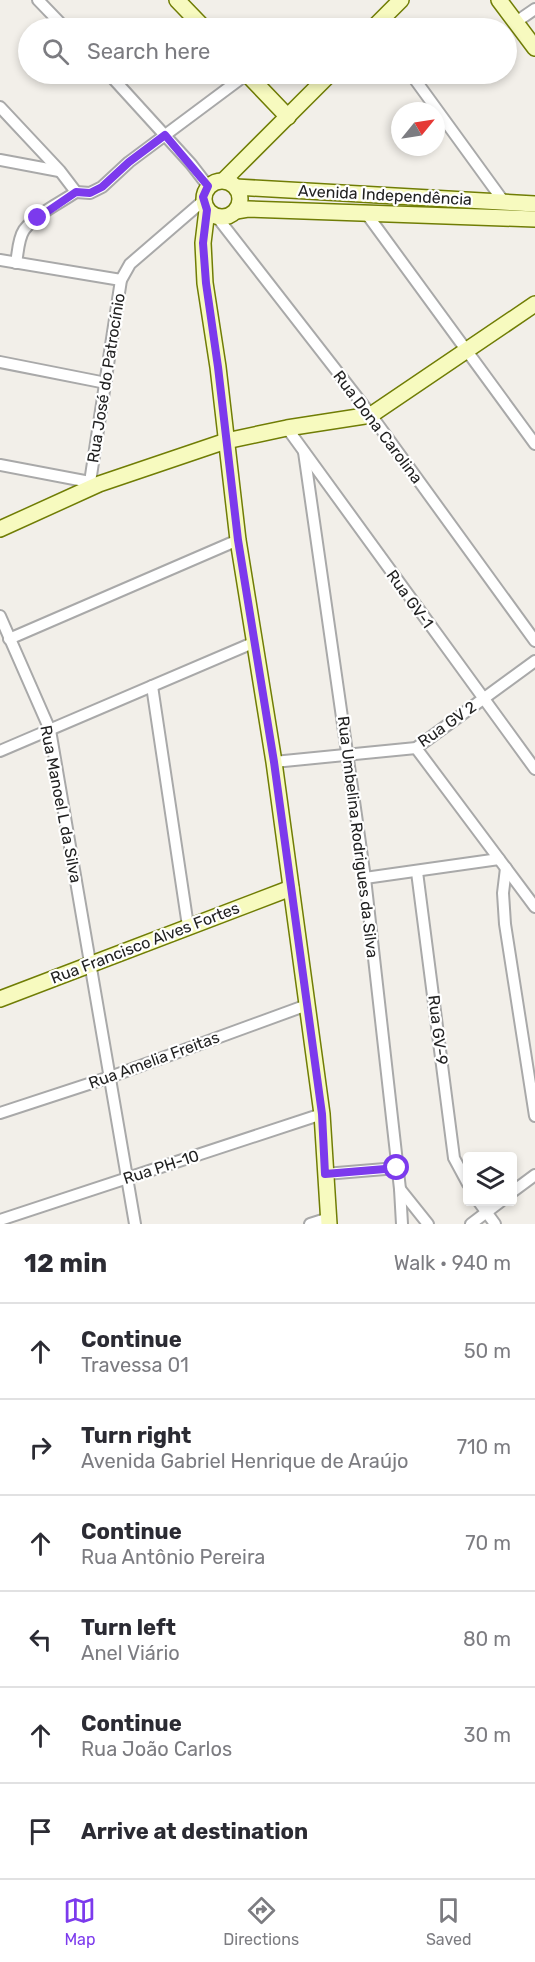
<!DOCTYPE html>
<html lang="en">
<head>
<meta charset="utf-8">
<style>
	:root { --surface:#fff; --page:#f7f7f7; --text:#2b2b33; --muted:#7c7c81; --line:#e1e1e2; --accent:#7c3aed }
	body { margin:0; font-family:Rubik,sans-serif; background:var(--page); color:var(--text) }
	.controls { position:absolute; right:18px; bottom:18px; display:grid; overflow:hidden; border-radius:6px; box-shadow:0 3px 9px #0003 }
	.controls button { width:54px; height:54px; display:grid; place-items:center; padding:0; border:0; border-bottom:2px solid var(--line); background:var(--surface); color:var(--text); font:30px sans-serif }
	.compass { position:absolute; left:391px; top:102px; width:54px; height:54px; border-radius:50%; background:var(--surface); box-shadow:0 3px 9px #0003; rotate:60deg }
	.stop { position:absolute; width:18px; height:18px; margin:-14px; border:4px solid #7c3aed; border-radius:50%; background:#fff }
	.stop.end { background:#7c3aed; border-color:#fff; box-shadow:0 2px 6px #0008 }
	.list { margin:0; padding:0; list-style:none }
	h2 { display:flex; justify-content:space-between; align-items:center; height:78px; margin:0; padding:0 24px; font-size:26px }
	h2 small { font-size:20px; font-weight:400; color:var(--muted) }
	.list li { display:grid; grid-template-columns:39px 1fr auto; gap:18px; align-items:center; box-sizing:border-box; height:96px; padding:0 24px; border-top:2px solid var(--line) }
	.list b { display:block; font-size:22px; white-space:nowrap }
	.list p { margin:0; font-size:20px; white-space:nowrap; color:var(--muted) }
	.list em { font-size:20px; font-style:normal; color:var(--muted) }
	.icon { flex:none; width:33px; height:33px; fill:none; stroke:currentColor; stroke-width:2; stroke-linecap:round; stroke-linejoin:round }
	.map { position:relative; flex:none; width:535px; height:1224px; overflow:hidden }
	.search { position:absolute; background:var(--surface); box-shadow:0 3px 9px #0003; left:18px; right:18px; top:18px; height:66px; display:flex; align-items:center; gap:15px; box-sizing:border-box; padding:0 21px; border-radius:33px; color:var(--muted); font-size:22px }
	.sheet { height:654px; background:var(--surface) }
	nav { display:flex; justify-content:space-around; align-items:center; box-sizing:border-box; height:84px; border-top:2px solid var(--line); background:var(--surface); font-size:16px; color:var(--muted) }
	nav a { display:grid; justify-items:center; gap:3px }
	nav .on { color:var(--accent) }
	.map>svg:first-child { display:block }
</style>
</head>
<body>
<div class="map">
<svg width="535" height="1224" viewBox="0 0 535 1224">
	<rect width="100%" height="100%" fill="#f2efe9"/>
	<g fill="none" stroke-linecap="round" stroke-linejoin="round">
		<g stroke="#a9a9a9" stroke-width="14">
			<g id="street">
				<polyline points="38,0 65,28"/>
				<polyline points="516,22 535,9"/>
				<polyline points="109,74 191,164 208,186"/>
				<polyline points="411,74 504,202"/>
				<polyline points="0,107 60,171 76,192"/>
				<polyline points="0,160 59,171"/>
				<polyline points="76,192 90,193 102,187 129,162 247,74"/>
				<polyline points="366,213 535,444"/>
				<polyline points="217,217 371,415 535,641"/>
				<polyline points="0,260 121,280"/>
				<path d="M 16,263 C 18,253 18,239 24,230 C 36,214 60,203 76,192"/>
				<polyline points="0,362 106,383"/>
				<polyline points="287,428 535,769"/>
				<polyline points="304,452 365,878 400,1189 402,1224"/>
				<polyline points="0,465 95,483"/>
				<polyline points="90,482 121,280 130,264 203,201"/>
				<polyline points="0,616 50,730 135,1224"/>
				<polyline points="9,639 238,540"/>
				<polyline points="152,686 188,926"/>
				<polyline points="416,748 535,907"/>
				<polyline points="0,751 255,642"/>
				<polyline points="274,762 416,748 535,661"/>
				<polyline points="506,868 503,893 505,924 535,1116"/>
				<polyline points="417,872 454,1158 468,1184"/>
				<polyline points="365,878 499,859"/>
				<polyline points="0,1113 110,1077 307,1005"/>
				<polyline points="325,1174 397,1168"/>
				<polyline points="400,1189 428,1224"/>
				<polyline points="512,1192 535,1175"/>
				<polyline points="479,1202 495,1224"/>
				<polyline points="0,1220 322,1114"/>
				<polyline points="310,1224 329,1218"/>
				<polyline points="471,1224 500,1202"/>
			</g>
		</g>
		<g stroke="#707d05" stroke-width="18">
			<g id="secondary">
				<polyline points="177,0 204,28"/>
				<polyline points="499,0 535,48"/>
				<polyline points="373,28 401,0"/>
				<polyline points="247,74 288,117"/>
				<polyline points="224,180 330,74"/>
				<circle cx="222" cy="199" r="18"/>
				<polyline points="236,187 535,204"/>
				<polyline points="207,210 203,243 205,283 218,367 238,540 274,762 322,1114 329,1224"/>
				<polyline points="236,211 248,209 535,219"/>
				<polyline points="0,529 99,484 226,441 287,428 371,415 535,304"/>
				<polyline points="0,999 291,888"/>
			</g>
		</g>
		<use href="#street" stroke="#fff" stroke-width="10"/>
		<use href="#secondary" stroke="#f7fabf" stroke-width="15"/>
	</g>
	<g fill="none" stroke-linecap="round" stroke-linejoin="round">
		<polyline stroke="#7c3aed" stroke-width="8" points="38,218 76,192 90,193 102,187 129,162 165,135 208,186 203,197 207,210 203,243 206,283 218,367 238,540 274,762 322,1114 325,1174 397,1168"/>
	</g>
	<g text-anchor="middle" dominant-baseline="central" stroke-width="4.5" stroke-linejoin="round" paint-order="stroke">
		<g font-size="16" fill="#222" stroke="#fff">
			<text transform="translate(385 195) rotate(3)">Avenida Independência</text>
			<text transform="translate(106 378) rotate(-81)">Rua José do Patrocínio</text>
			<text transform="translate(378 427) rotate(53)">Rua Dona Carolina</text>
			<text transform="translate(410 599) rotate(54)">Rua GV-1</text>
			<text transform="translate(447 724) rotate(-35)">Rua GV 2</text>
			<text transform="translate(61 804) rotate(79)">Rua Manoel L da Silva</text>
			<text transform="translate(358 837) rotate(83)">Rua Umbelina Rodrigues da Silva</text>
			<text transform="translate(145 943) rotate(-21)">Rua Francisco Alves Fortes</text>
			<text transform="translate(438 1030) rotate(83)">Rua GV-9</text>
			<text transform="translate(154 1060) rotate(-20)">Rua Amelia Freitas</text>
			<text transform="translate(161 1167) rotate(-18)">Rua PH-10</text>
		</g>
	</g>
</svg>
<div class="controls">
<button><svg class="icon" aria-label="layers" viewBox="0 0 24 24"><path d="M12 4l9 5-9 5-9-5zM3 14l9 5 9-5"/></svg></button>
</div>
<svg class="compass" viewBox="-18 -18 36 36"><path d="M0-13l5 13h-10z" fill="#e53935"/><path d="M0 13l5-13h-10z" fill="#7c7c81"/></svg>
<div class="stop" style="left:397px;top:1168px"></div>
<div class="stop end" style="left:38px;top:218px"></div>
<div class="search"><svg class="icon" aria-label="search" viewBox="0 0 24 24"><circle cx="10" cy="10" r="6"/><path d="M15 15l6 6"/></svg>Search here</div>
</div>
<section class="sheet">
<h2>12 min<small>Walk · 940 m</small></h2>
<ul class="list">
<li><svg class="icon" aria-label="ahead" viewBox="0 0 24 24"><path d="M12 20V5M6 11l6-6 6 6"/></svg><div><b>Continue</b><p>Travessa 01</p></div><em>50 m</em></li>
<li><svg class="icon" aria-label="right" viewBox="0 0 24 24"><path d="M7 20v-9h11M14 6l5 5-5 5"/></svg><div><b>Turn right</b><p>Avenida Gabriel Henrique de Araújo</p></div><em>710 m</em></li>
<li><svg class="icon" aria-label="ahead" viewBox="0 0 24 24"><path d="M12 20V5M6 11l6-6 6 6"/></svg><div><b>Continue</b><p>Rua Antônio Pereira</p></div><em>70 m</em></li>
<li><svg class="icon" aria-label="left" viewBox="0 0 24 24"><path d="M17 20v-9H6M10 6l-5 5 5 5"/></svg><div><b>Turn left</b><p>Anel Viário</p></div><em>80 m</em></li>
<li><svg class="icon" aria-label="ahead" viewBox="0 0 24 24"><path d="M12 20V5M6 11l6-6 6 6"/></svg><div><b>Continue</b><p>Rua João Carlos</p></div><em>30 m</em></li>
<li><svg class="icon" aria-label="arrive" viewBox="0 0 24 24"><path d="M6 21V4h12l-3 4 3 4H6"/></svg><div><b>Arrive at destination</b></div></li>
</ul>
</section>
<nav>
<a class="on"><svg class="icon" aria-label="map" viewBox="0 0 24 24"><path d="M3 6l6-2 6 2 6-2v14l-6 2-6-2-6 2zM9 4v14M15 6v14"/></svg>Map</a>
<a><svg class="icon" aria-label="directions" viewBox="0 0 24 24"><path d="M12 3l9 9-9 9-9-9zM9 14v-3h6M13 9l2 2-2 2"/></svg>Directions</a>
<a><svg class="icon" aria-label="saved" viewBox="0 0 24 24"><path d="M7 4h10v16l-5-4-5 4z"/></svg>Saved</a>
</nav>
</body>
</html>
